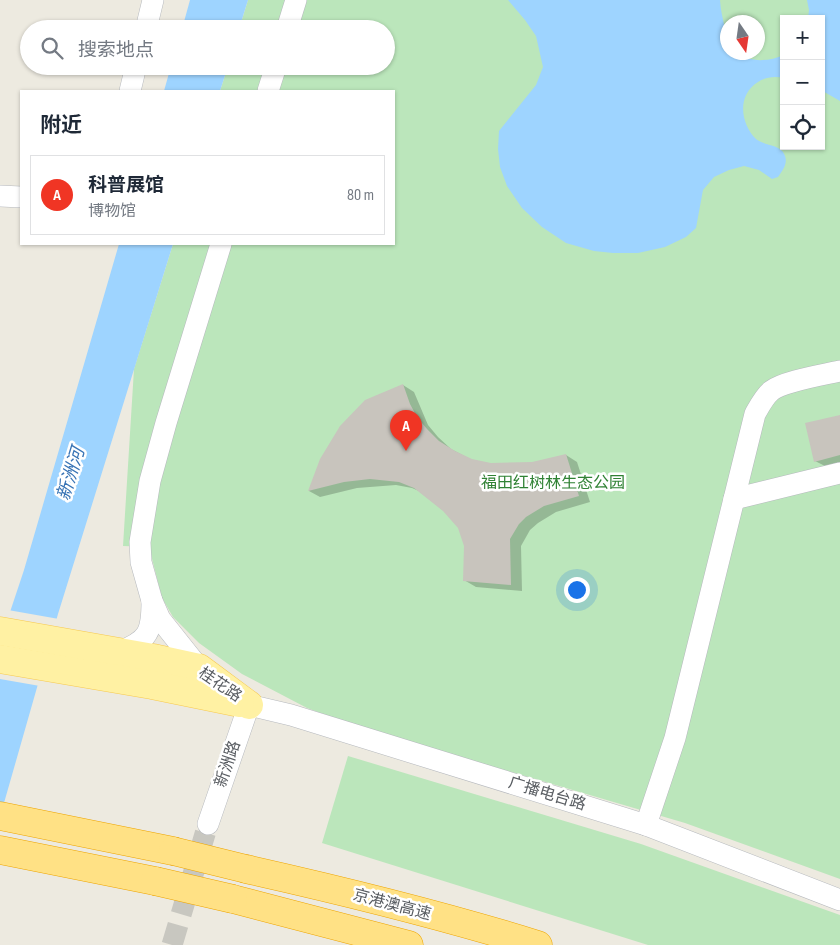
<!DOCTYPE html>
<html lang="zh">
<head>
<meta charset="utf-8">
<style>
	:root { --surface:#fff; --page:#f6f6f7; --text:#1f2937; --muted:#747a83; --line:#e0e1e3; --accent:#f03524 }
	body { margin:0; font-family:"Sofia Sans Condensed","Noto Sans SC",sans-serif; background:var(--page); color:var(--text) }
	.controls { position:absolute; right:15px; top:15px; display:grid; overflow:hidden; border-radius:0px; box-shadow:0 1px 4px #0004 }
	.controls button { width:45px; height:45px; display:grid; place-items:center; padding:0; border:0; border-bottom:1px solid var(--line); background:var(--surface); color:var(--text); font:25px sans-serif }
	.compass { position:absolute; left:720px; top:15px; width:45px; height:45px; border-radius:50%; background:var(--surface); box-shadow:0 1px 4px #0004; rotate:167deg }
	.you { position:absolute; left:576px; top:589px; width:18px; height:18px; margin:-12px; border:4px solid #fff; border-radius:50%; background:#1a73e8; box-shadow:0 0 0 8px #1a73e833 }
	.badge { display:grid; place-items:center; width:32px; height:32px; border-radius:50%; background:var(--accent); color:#fff; font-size:16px; font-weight:700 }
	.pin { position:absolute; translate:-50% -41px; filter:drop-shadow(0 1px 2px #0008) }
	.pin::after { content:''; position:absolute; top:26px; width:18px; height:15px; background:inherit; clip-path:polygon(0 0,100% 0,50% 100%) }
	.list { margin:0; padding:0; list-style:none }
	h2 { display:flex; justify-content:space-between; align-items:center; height:65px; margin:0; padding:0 20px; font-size:21px }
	h2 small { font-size:16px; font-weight:400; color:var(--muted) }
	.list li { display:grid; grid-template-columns:32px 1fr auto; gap:15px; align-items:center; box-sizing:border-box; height:80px; margin:0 10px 10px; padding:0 10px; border:1px solid var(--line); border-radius:0px }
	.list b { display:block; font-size:19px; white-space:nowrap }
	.list p { margin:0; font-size:16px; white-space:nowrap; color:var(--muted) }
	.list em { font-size:16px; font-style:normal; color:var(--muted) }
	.icon { flex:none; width:28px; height:28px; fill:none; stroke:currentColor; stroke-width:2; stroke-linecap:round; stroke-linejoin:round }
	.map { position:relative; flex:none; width:840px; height:945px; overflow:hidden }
	.search { position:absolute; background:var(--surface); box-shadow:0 1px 4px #0004; left:20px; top:20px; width:375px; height:55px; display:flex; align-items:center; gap:12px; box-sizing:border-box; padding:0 18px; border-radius:28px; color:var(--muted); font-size:19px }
	.panel { position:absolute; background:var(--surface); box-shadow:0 1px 4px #0004; left:20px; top:90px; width:375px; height:155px; border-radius:0px }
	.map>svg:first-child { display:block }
</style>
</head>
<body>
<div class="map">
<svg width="840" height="945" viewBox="0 0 840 945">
	<rect width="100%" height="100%" fill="#edeae0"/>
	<g fill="#bbe6bb" fill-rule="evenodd">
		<path d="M 248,0 L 840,0 L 840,879 L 685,823 L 361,728 L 307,708 L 242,674 L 199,643 L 173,617 L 162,598 L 149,547 L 123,546 L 134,369 L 173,244 L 394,244 L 394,91 L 220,91 L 228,66 L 386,66 L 386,29 L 239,29 ZM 784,19 L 821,19 L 821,146 L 784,146 ZM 728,22 L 758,22 L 758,52 L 728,52 Z"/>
		<polygon points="348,756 641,844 840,915 840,945 648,945 322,843"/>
	</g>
	<g fill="#9ed4ff">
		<polygon points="190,0 248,0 239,29 182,29"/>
		<path d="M 508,0 L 720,0 C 721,18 728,34 728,52 C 736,52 739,55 747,58 C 760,62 772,60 784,55 L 784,78 C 775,76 765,77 758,82 C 737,95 740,123 756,139 C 764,146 782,144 785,156 C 788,164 782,171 778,177 L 772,179 L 759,170 L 744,166 L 729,170 L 714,177 L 703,190 L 696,228 L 686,237 L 665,247 L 638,253 L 613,253 L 594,251 L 566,243 L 542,227 L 522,208 L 507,186 L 500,167 L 498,149 L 499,131 L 536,85 L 543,67 L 536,36 L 525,20 Z"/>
		<polygon points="807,0 840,0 840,101 821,90 821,19 808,19 809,10"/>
		<polygon points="171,66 228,66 220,91 164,91"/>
		<polygon points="119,244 173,244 58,614 0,817 0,642 24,570"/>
	</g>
	<polygon fill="#edeae0" points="8,610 59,619 40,686 0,679 0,634"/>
	<g fill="#0003">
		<polygon points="403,385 414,392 428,425 438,437 451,449 472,460 491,464 532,463 566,455 577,462 590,502 556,512 538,523 530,530 521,546 522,591 476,587 464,580 465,546 459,527 444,511 419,491 412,488 396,485 357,488 320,497 309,491 321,459"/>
		<polygon points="840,416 840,464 827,467 815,461"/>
	</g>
	<g fill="#c8c4bd">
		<polygon points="403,384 410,404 417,417 427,429 439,441 455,451 472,459 491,463 532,462 566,454 579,496 544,506 526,517 519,524 510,539 511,585 463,581 464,546 458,528 443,511 414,488 399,482 370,479 344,482 308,491 320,459 340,426 365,400"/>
		<polygon points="840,415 840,455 814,462 805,423"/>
	</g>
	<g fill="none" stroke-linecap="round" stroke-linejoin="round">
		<polyline stroke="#c8c7c0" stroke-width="21" stroke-dasharray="21 11" stroke-linecap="butt" points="172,945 208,824"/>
		<g stroke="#b6b9be" stroke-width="22">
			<g id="minor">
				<polyline points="146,29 153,0"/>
				<polyline points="287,29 296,0"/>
				<polyline points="130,91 136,66"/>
				<polyline points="268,91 276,66"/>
				<polyline points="0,196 21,197"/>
				<polyline points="734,499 840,473"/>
				<path d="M 119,652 C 149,640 152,632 152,601"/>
				<polyline points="199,668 160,619 152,601 141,562 140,542 150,481 166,423 221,244"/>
				<polyline points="208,824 249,705 291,715 646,825 840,900"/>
				<path d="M 646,825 L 675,738 L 755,414 C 760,405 764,397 771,391 C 784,381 823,375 840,371"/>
			</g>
		</g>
		<g stroke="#f7c950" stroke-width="29">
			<g id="major">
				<polyline points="0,631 153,658 199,668 249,705"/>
				<polyline points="0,659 152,685 240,703"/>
			</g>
		</g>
		<g stroke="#eda400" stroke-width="29">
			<g id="highway">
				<polyline points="0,816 173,851"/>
				<polyline points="0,850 155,881"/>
				<path d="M 246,869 C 344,891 442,915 538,945"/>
				<polyline points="233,899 409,945"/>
			</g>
		</g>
		<use href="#minor" stroke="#fff" stroke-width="21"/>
		<use href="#major" stroke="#fff1a3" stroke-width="28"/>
		<use href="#highway" stroke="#ffe185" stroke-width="28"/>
		<g stroke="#eda400" stroke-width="29" stroke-linecap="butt">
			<g id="highway-bridge">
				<polyline points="173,851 246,869"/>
				<polyline points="155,881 233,899"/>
			</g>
		</g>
		<use href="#highway-bridge" stroke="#ffe185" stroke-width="28"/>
	</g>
	<g text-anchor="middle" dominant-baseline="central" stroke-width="5" stroke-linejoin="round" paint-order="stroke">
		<g font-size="16" fill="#308234" stroke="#fff">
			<text x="553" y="483">福田红树林生态公园</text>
		</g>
		<g font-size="16" fill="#595d62" stroke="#fff">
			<text transform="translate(220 685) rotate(34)">桂花路</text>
			<text transform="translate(228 764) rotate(-71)">新洲路</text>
			<text transform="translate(547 794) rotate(17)">广播电台路</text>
			<text transform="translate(392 905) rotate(15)">京港澳高速</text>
		</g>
		<g font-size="18" font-style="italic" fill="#3974b5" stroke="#fff">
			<text transform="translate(71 474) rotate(-73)">新洲河</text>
		</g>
	</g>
</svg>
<div class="controls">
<button>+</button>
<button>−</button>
<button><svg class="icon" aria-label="locate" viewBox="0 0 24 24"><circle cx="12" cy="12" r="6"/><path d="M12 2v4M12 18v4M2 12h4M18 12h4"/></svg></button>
</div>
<svg class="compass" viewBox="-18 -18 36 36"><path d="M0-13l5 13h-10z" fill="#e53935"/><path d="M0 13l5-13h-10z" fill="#747a83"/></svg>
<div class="you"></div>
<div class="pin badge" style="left:406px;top:451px">A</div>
<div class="search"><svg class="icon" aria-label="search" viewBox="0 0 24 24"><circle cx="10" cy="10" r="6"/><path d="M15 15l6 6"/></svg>搜索地点</div>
<section class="panel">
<h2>附近<small></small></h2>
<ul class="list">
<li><span class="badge">A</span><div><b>科普展馆</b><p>博物馆</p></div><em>80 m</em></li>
</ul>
</section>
</div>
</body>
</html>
